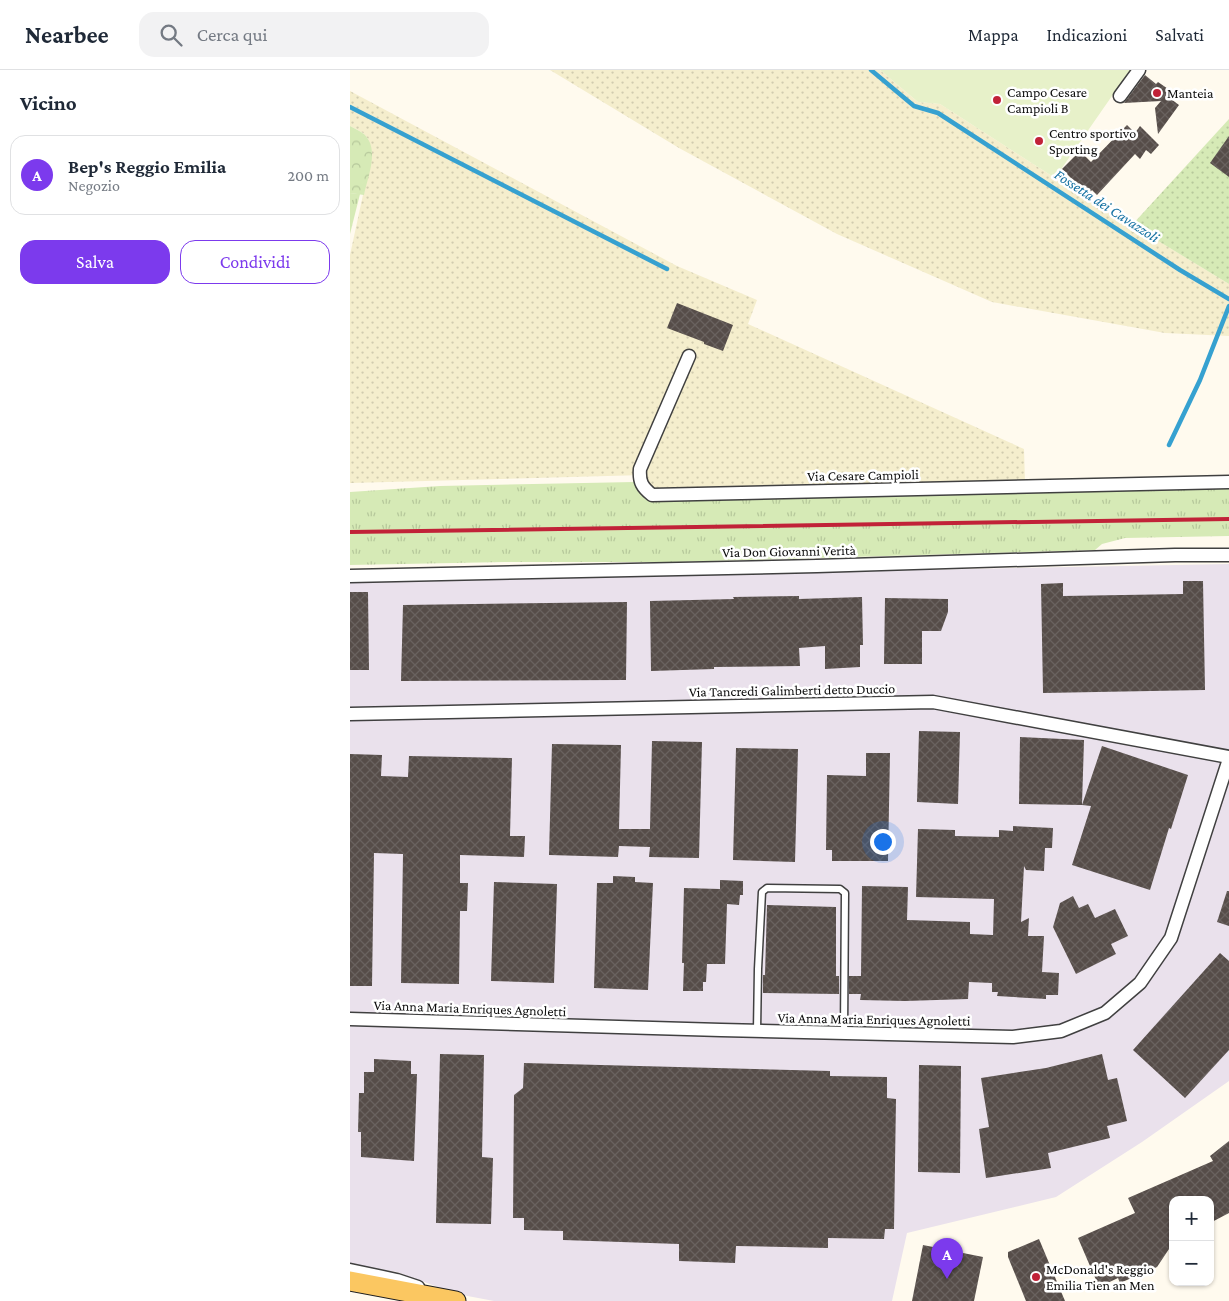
<!DOCTYPE html>
<html lang="it">
<head>
<meta charset="utf-8">
<style>
	:root { --surface:#fff; --page:#f2f2f3; --text:#1f2937; --muted:#747a83; --line:#e0e1e3; --accent:#7c3aed }
	body { margin:0; font-family:"Crimson Pro",serif; background:var(--page); color:var(--text) }
	.controls { position:absolute; right:15px; bottom:15px; display:grid; overflow:hidden; border-radius:10px; box-shadow:0 1px 4px #0004 }
	.controls button { width:45px; height:45px; display:grid; place-items:center; padding:0; border:0; border-bottom:1px solid var(--line); background:var(--surface); color:var(--text); font:25px sans-serif }
	.you { position:absolute; left:532px; top:771px; width:18px; height:18px; margin:-12px; border:4px solid #fff; border-radius:50%; background:#1a73e8; box-shadow:0 0 0 8px #1a73e833 }
	.badge { display:grid; place-items:center; width:32px; height:32px; border-radius:50%; background:var(--accent); color:#fff; font-size:16px; font-weight:700 }
	.pin { position:absolute; translate:-50% -41px; filter:drop-shadow(0 1px 2px #0008) }
	.pin::after { content:''; position:absolute; top:26px; width:18px; height:15px; background:inherit; clip-path:polygon(0 0,100% 0,50% 100%) }
	.list { margin:0; padding:0; list-style:none }
	h2 { display:flex; justify-content:space-between; align-items:center; height:65px; margin:0; padding:0 20px; font-size:21px }
	h2 small { font-size:16px; font-weight:400; color:var(--muted) }
	.list li { display:grid; grid-template-columns:32px 1fr auto; gap:15px; align-items:center; box-sizing:border-box; height:80px; margin:0 10px 10px; padding:0 10px; border:1px solid var(--line); border-radius:15px }
	.list b { display:block; font-size:19px; white-space:nowrap }
	.list p { margin:0; font-size:16px; white-space:nowrap; color:var(--muted) }
	.list em { font-size:16px; font-style:normal; color:var(--muted) }
	.actions { display:flex; gap:10px; padding:15px 20px }
	.actions a { flex:1; padding:11px 0; border:1px solid var(--accent); border-radius:15px; text-align:center; font-size:18px; color:var(--accent) }
	.actions .main { background:var(--accent); color:#fff }
	.icon { flex:none; width:28px; height:28px; fill:none; stroke:currentColor; stroke-width:2; stroke-linecap:round; stroke-linejoin:round }
	.map { position:relative; flex:none; width:879px; height:1231px; overflow:hidden }
	header { display:flex; align-items:center; gap:30px; box-sizing:border-box; height:70px; padding:0 25px; background:var(--surface); border-bottom:1px solid var(--line) }
	header strong { font-size:24px }
	nav { display:flex; gap:28px; margin-inline-start:auto; font-size:18px }
	.search { width:350px; height:45px; background:var(--page); display:flex; align-items:center; gap:12px; box-sizing:border-box; padding:0 18px; border-radius:15px; color:var(--muted); font-size:19px }
	main { display:flex }
	aside { flex:1; background:var(--surface) }
	.map>svg:first-child { display:block }
</style>
</head>
<body>
<header>
<strong>Nearbee</strong>
<div class="search"><svg class="icon" aria-label="search" viewBox="0 0 24 24"><circle cx="10" cy="10" r="6"/><path d="M15 15l6 6"/></svg>Cerca qui</div>
<nav><a>Mappa</a><a>Indicazioni</a><a>Salvati</a></nav>
</header>
<main>
<aside>
<h2>Vicino<small></small></h2>
<ul class="list">
<li><span class="badge">A</span><div><b>Bep's Reggio Emilia</b><p>Negozio</p></div><em>200 m</em></li>
</ul>
<div class="actions"><a class="main">Salva</a><a>Condividi</a></div>
</aside>
<div class="map">
<svg width="879" height="1231" viewBox="0 0 879 1231">
	<defs>
		<pattern id="farmland-dots" width="8" height="8" patternUnits="userSpaceOnUse" patternTransform="scale(1.25)"><rect width="8" height="8" fill="#f5eecd"/><path d="M2 2h.1M6 6h.1" fill="none" stroke="#d1cbaf" stroke-width="1.8" stroke-linecap="round"/></pattern>
		<pattern id="grass-tufts" width="24" height="20" patternUnits="userSpaceOnUse" patternTransform="scale(1.25)"><rect width="24" height="20" fill="#d6eab6"/><path d="M3 7l-1-3M5 7V3M7 7l1-3M15 17l-1-3M17 17v-4M19 17l1-3" fill="none" stroke="#b6c89b"/></pattern>
		<pattern id="park-crowns" width="20" height="18" patternUnits="userSpaceOnUse" patternTransform="scale(1.25)"><rect width="20" height="18" fill="#d6eab6"/><path d="M2 6a3 3 0 1 1 6 0M12 15a3 3 0 1 1 6 0" fill="none" stroke="#b6c89b"/></pattern>
		<pattern id="garden-dots" width="8" height="8" patternUnits="userSpaceOnUse" patternTransform="scale(1.25)"><rect width="8" height="8" fill="#d6eab6"/><path d="M2 2h.1M6 6h.1" fill="none" stroke="#b6c89b" stroke-width="1.8" stroke-linecap="round"/></pattern>
		<pattern id="building-cross-hatch" width="8" height="8" patternUnits="userSpaceOnUse" patternTransform="scale(1.25)"><rect width="8" height="8" fill="#564d49"/><path d="M0 0l8 8M0 8l8-8" fill="none" stroke="#69625f"/></pattern>
	</defs>
	<rect width="100%" height="100%" fill="#fffaee"/>
	<polygon fill="#eae1ec" points="879,494 879,1011 792,1072 706,1127 557,1163 542,1231 144,1231 107,1224 47,1202 0,1194 0,511"/>
	<g fill="url(#farmland-dots)">
		<polygon points="200,0 530,0 568,32 590,34 705,108 879,214 879,266 815,263 642,232 487,164 329,78"/>
		<polygon points="0,21 327,196 407,230 398,254 674,379 675,412 309,421 298,415 294,405 0,413 0,185 22,83 18,69 13,63 0,56"/>
	</g>
	<g fill="url(#grass-tufts)">
		<polygon points="0,123 10,124 0,164"/>
		<polygon points="284,412 289,419 879,415 879,466 775,468 752,474 745,480 323,492 155,492 0,495 0,422 90,416"/>
	</g>
	<path fill="url(#park-crowns)" d="M 0,56 C 4,58 10,61 14,64 C 30,79 18,106 14,125 L 0,123 Z"/>
	<polygon fill="url(#garden-dots)" points="879,49 879,214 782,155"/>
	<polygon fill="#e7f1c9" points="530,0 780,0 705,108 590,34 568,32"/>
	<g fill="none" stroke-linecap="round" stroke-linejoin="round">
		<g stroke="#36a1d0" stroke-width="4.5">
			<polyline points="521,0 564,36 588,43 830,200 879,229"/>
			<polyline points="0,37 317,199"/>
			<polyline points="819,375 850,310 879,236"/>
		</g>
	</g>
	<g fill="url(#building-cross-hatch)">
		<polygon points="795,5 806,14 808,12 821,21 817,26 829,35 808,64 805,38 811,31 774,33"/>
		<polygon points="777,55 785,63 790,56 809,75 801,84 796,80 790,89 785,84 747,125 742,120 738,125 712,99 730,81 741,92"/>
		<polygon points="879,66 879,107 860,93"/>
		<polygon points="327,233 383,255 373,281 354,274 354,272 317,258"/>
		<polygon points="833,511 853,511 855,620 693,623 691,514 713,513 713,526 833,524"/>
		<polygon points="0,522 18,522 19,600 0,600"/>
		<polygon points="449,526 449,529 512,527 513,575 510,575 510,597 475,599 475,576 449,578 450,596 364,597 364,599 301,601 300,531 384,529 383,527"/>
		<polygon points="535,528 598,529 598,542 591,561 572,561 572,594 534,594"/>
		<polygon points="277,532 276,610 51,611 53,535"/>
		<polygon points="569,661 610,662 608,734 567,732"/>
		<polygon points="670,667 734,670 732,735 669,734"/>
		<polygon points="302,671 352,672 349,788 299,787 300,777 269,776 268,787 199,785 202,674 271,675 269,759 300,759"/>
		<polygon points="752,676 838,705 821,759 819,758 800,820 722,795 741,736 732,735"/>
		<polygon points="386,678 448,679 445,792 383,790"/>
		<polygon points="516,683 540,683 538,791 482,791 482,780 476,780 477,705 516,706"/>
		<polygon points="0,684 32,685 31,706 58,707 59,686 162,688 160,766 175,766 174,787 110,785 110,813 118,813 117,841 110,841 109,914 51,913 53,784 24,783 22,916 0,916"/>
		<polygon points="663,756 703,758 702,778 695,778 694,801 676,800 674,796 671,852 679,848 678,866 694,866 692,902 709,903 708,925 696,925 696,929 647,926 648,922 642,922 642,913 619,912 618,929 555,931 510,930 511,924 499,924 499,906 511,906 512,816 558,817 557,850 620,852 620,864 643,865 644,829 566,827 568,759 605,760 605,766 649,767 649,760 663,761"/>
		<polygon points="263,806 285,807 285,812 303,813 298,920 244,918 247,813 263,813"/>
		<polygon points="370,810 393,811 393,825 390,825 389,835 377,834 375,894 357,894 356,912 353,912 353,921 333,921 334,893 332,893 334,818 370,819"/>
		<polygon points="144,812 207,814 204,913 141,911"/>
		<polygon points="877,821 879,821 879,856 867,852"/>
		<polygon points="723,826 729,838 738,834 745,848 765,839 778,866 761,874 766,884 726,904 703,857 710,833"/>
		<polygon points="417,835 486,837 486,906 489,906 489,924 413,923 413,905 415,905"/>
		<polygon points="870,883 879,891 879,980 835,1028 783,980"/>
		<polygon points="90,984 134,985 132,1087 143,1088 141,1154 86,1153"/>
		<polygon points="752,984 758,1010 767,1008 777,1051 757,1056 760,1068 698,1083 701,1098 636,1108 629,1059 639,1057 631,1008 696,998"/>
		<polygon points="24,989 61,991 61,1004 67,1004 64,1091 11,1087 11,1062 8,1062 9,1023 14,1023 14,1002 24,1002"/>
		<polygon points="174,993 480,1001 480,1006 537,1007 537,1028 546,1029 544,1159 535,1159 534,1169 478,1168 478,1178 386,1176 385,1193 329,1191 329,1174 213,1170 213,1161 174,1160 174,1148 163,1148 164,1025 173,1018"/>
		<polygon points="569,995 611,996 610,1103 568,1102"/>
		<polygon points="879,1071 879,1143 860,1153 860,1130 823,1130 823,1173 807,1197 770,1213 768,1208 749,1217 728,1168 785,1143 778,1128 863,1091 860,1086"/>
		<polygon points="689,1169 715,1231 676,1231 658,1187 658,1182"/>
		<polygon points="573,1175 633,1187 624,1231 562,1231"/>
	</g>
	<g fill="none" stroke-linecap="round" stroke-linejoin="round">
		<g stroke="#404040" stroke-width="9">
			<polyline id="service" points="407,961 408,899 412,822 417,818 490,819 495,823 494,963"/>
		</g>
		<g stroke="#404040" stroke-width="15">
			<g id="minor">
				<polyline points="770,26 789,0"/>
				<path d="M 339,286 L 290,399 C 289,412 292,417 302,425 L 879,412"/>
				<polyline points="0,506 467,496 825,485 879,485"/>
				<polyline points="0,644 583,632 879,687"/>
				<polyline points="0,949 371,960 663,967 711,961 755,943 790,913 821,868 879,689"/>
				<polyline points="0,1200 47,1210 68,1217"/>
			</g>
		</g>
		<g stroke="#1e1e1e" stroke-width="21">
			<polyline id="primary" points="0,1211 106,1231"/>
		</g>
		<use href="#service" stroke="#fff" stroke-width="6"/>
		<use href="#minor" stroke="#fff" stroke-width="12"/>
		<use href="#primary" stroke="#fbc761" stroke-width="19"/>
		<polyline stroke="#c12238" stroke-width="4" points="0,462 879,449"/>
	</g>
	<g fill="#c12238" stroke="#fff" stroke-width="2">
		<circle cx="807" cy="23" r="5"/>
		<circle cx="647" cy="30" r="5"/>
		<circle cx="689" cy="71" r="5"/>
		<circle cx="686" cy="1207" r="5"/>
	</g>
	<g text-anchor="middle" dominant-baseline="central" stroke-width="5" stroke-linejoin="round" paint-order="stroke">
		<g font-size="14" fill="#0d0d0d" stroke="#fff" text-anchor="start">
			<text x="657" y="22">Campo Cesare<tspan x="657" dy="16">Campioli B</tspan></text>
			<text x="817" y="23">Manteia</text>
			<text x="699" y="63">Centro sportivo<tspan x="699" dy="16">Sporting</tspan></text>
			<text x="696" y="1199">McDonald's Reggio<tspan x="696" dy="16">Emilia Tien an Men</tspan></text>
		</g>
		<g font-size="14" fill="#0d0d0d" stroke="#fff">
			<text transform="translate(513 405) rotate(-1)">Via Cesare Campioli</text>
			<text transform="translate(439 481) rotate(-1)">Via Don Giovanni Verità</text>
			<text transform="translate(442 620) rotate(-1)">Via Tancredi Galimberti detto Duccio</text>
			<text transform="translate(120 938) rotate(2)">Via Anna Maria Enriques Agnoletti</text>
			<text transform="translate(524 949) rotate(1)">Via Anna Maria Enriques Agnoletti</text>
		</g>
		<g font-size="15" font-style="italic" fill="#1471a2" stroke="#fff">
			<text transform="translate(757 136) rotate(33)">Fossetta dei Cavazzoli</text>
		</g>
	</g>
</svg>
<div class="controls">
<button>+</button>
<button>−</button>
</div>
<div class="you"></div>
<div class="pin badge" style="left:597px;top:1209px">A</div>
</div>
</main>
</body>
</html>
